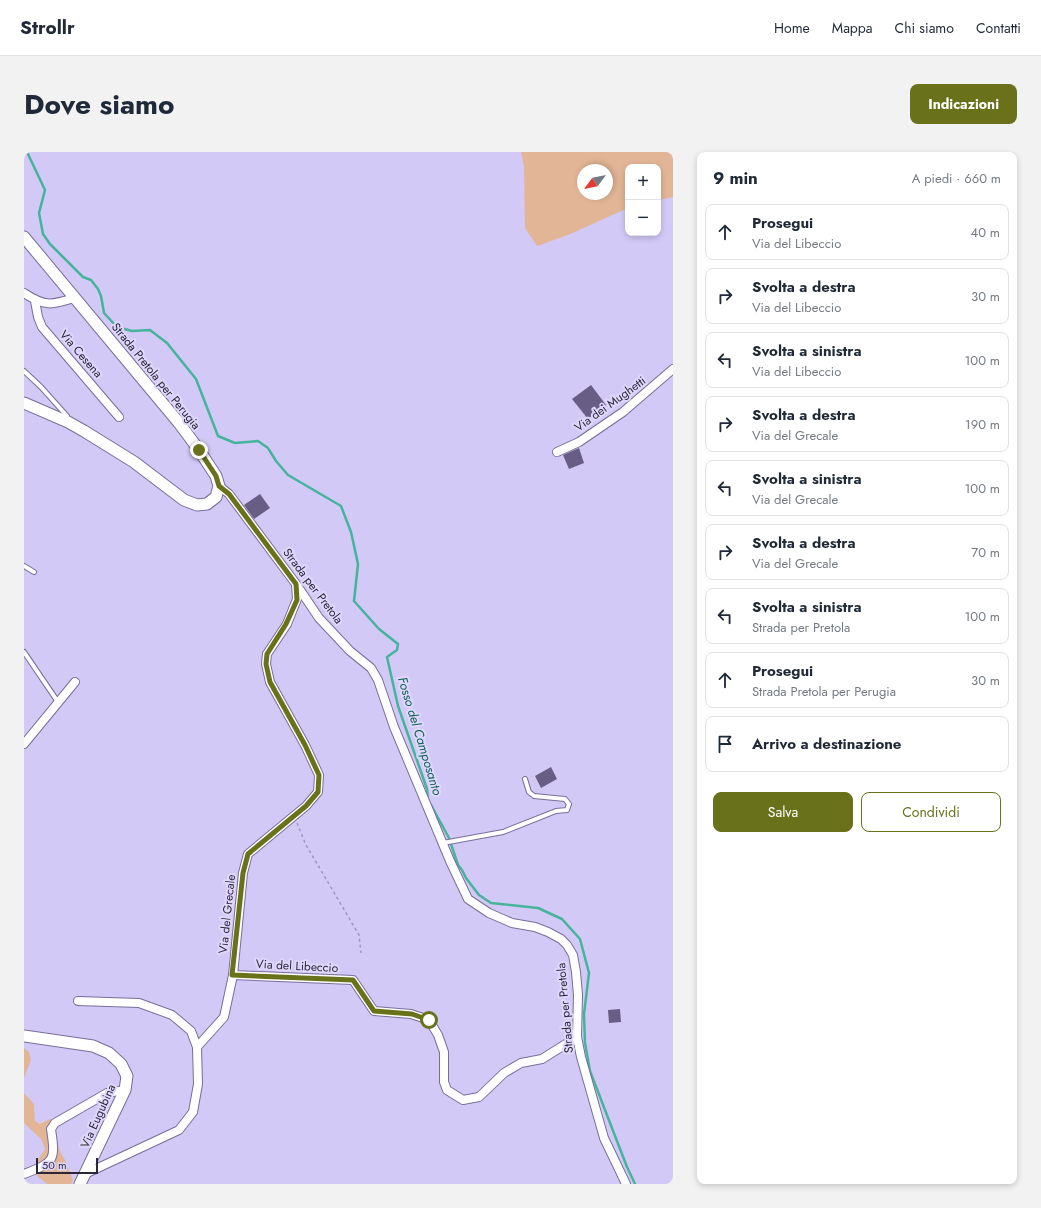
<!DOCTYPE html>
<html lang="it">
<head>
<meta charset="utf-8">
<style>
	:root { --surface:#fff; --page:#f2f2f3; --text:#1f2937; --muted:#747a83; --line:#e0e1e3; --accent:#69721b }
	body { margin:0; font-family:Jost,sans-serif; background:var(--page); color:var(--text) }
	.controls { position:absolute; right:12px; top:12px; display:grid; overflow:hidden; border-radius:8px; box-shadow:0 2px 6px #0003 }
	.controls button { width:36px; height:36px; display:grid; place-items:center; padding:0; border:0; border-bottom:1px solid var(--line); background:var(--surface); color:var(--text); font:20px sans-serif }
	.compass { position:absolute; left:553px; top:12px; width:36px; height:36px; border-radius:50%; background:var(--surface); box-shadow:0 2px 6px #0003; rotate:238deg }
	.scale { position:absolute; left:12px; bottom:10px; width:62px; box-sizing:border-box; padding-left:4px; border:2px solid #2b2738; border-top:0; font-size:11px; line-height:14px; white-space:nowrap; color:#2b2738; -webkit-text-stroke:3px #e0d7fd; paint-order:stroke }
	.stop { position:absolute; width:12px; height:12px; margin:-9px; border:3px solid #69721b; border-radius:50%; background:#fff }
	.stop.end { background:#69721b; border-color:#fff; box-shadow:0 1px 4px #0008 }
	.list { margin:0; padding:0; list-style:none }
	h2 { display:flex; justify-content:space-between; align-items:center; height:52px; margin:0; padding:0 16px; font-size:17px }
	h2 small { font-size:13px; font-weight:400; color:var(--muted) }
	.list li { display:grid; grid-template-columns:26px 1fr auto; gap:12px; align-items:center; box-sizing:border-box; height:56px; margin:0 8px 8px; padding:0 8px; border:1px solid var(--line); border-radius:8px }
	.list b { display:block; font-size:15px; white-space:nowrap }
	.list p { margin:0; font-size:13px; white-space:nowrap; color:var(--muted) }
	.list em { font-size:13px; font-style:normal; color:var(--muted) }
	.actions { display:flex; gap:8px; padding:12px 16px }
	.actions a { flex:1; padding:9px 0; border:1px solid var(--accent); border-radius:8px; text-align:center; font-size:14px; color:var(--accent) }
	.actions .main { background:var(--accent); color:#fff }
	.icon { flex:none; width:22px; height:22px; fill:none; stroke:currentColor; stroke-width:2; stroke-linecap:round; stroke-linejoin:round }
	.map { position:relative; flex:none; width:649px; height:1032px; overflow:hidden; border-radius:8px }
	header { display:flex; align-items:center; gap:24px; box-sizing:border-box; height:56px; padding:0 20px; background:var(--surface); border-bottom:1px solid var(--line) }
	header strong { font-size:19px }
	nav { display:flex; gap:22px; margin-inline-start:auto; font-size:14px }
	.intro { display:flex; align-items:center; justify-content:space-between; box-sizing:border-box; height:96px; padding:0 24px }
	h1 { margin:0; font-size:28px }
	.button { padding:10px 18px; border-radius:8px; background:var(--accent); color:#fff; font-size:14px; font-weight:700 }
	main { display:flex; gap:24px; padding:0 24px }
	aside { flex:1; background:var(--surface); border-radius:8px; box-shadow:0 2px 6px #0003 }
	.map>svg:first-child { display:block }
</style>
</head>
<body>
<header>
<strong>Strollr</strong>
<nav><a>Home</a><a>Mappa</a><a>Chi siamo</a><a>Contatti</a></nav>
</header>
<div class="intro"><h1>Dove siamo</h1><a class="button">Indicazioni</a></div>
<main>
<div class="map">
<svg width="649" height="1032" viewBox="0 0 649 1032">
	<rect width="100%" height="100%" fill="#d3c9f7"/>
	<g fill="#e2b596" fill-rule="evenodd">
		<path d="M 497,0 L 649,0 L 649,45 L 634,48 L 634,15 L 604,15 L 604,56 L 544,83 L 513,94 L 501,76 L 500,15 ZM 559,18 L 583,18 L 583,42 L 559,42 Z"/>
		<polygon points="0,896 5,900 7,908 0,926"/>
		<polygon points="0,941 10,952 11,969 16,972 26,967 28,968 36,1000 40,1006 49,1028 47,1032 23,1032 13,1024 14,1008 21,997 17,987 0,971"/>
	</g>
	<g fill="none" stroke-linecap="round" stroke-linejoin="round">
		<g stroke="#46b39b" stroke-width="2.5">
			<polyline points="3,0 21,38 15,61 19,82 26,92 59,125 67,128 74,137 77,144 80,161 93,175 108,179 126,178 143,191 172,227 194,284 211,291 234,289 244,296 252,309 264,323 317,354 327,380 334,412 330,449 355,477 374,492 373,498 363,505 374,554 403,637 404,649"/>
			<polyline points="407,653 425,686 434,713 438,718 442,726 455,743 467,751 514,756 538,767 556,787 565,821 560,862 561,891 566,919 603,1015 611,1032"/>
		</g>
	</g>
	<g fill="#675d85">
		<polygon points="567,233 582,253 564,267 548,247"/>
		<polygon points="555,296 560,311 545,317 539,303"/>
		<polygon points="236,342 246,356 230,367 220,353"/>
		<polygon points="527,615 533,627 517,636 511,624"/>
		<polygon points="596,857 597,870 585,871 584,858"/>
	</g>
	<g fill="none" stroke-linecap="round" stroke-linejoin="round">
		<g stroke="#786e98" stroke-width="6">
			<g id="lane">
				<polyline points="0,219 17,235 43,264 44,267"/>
				<polyline points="0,414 10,420"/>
				<polyline points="0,500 34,550"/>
				<polyline points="419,691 479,680 532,659 543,658 545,652 541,647 510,644 505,640 501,627"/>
			</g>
		</g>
		<g stroke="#786e98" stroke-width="10">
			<g id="street">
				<path d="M 0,141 C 21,155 28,153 50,146"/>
				<polyline points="11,149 14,165 18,175 95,265"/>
				<polyline points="533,300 555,290 599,260 649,217"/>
				<polyline points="195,334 205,342 272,432 295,466 326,499 347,516 354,528 370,575 426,709 444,747 465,761 488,771 511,775 524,780 537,787 543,793 549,803 552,820 554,843 553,885 557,905 580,986 602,1032"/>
				<polyline points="0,592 51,530"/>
				<polyline points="209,823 329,828 350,859 387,862 405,868 414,883 420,900 420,930 423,938 439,948 455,945 480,921 497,911 518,907 553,885"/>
				<polyline points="54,849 115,851 148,863 167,879 173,895"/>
				<path d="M 0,1022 C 30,1010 32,1010 27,977 L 31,971 L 83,941 L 101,938"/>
				<polyline points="61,1022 155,978 169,960 174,932 173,895 200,865 209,823 219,721 224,702 282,654 294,640 295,623 281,593 246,530 242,512 243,502 263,472 273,447 272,433"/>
			</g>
		</g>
		<g stroke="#786e98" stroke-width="13">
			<g id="secondary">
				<polyline points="0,85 155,271 175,298 192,324 195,334 192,345 183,352 173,353 160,348 110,310 60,279 44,270 0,251"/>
				<polyline points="0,884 69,894 85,901 97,912 103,924 101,938 56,1032"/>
			</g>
		</g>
		<polyline stroke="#9f97bb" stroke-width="1.5" stroke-dasharray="3 3" stroke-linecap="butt" points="273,671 282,693 335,783 337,801"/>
		<use href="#lane" stroke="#fff" stroke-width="4"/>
		<use href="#street" stroke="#fff" stroke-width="8"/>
		<use href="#secondary" stroke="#fff" stroke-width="11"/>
	</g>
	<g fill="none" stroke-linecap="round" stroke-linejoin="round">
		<polyline stroke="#69721b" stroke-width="5" points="175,298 192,324 195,334 205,342 272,432 273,448 262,472 243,502 242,512 246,530 281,593 295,623 294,640 282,654 224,702 219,721 208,823 329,828 350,859 388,862 405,868"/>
	</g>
	<g text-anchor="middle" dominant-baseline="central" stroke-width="4" stroke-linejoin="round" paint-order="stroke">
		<g font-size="12" fill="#2b2738" stroke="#e0d7fd">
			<text transform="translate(57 202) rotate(49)">Via Cesena</text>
			<text transform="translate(132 224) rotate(51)">Strada Pretola per Perugia</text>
			<text transform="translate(586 252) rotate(-36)">Via dei Mughetti</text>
			<text transform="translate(289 434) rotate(53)">Strada per Pretola</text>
			<text transform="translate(203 762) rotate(-84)">Via del Grecale</text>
			<text transform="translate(273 814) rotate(3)">Via del Libeccio</text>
			<text transform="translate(541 856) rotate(-95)">Strada per Pretola</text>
			<text transform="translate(74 964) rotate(-66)">Via Eugubina</text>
		</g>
		<g font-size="13" font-style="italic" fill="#0e6655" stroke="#e0d7fd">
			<text transform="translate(396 584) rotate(73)">Fosso del Camposanto</text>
		</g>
	</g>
</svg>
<div class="controls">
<button>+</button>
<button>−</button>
</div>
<svg class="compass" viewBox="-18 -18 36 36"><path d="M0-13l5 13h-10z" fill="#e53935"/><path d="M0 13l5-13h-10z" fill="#747a83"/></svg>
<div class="scale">50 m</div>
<div class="stop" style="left:405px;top:868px"></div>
<div class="stop end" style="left:175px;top:298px"></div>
</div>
<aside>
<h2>9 min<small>A piedi · 660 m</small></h2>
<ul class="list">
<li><svg class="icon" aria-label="ahead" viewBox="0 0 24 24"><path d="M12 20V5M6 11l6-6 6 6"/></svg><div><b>Prosegui</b><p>Via del Libeccio</p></div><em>40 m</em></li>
<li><svg class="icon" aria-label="right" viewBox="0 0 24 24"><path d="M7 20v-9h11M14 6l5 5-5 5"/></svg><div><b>Svolta a destra</b><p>Via del Libeccio</p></div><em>30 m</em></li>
<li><svg class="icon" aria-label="left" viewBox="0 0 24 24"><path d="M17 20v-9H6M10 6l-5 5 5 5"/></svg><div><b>Svolta a sinistra</b><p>Via del Libeccio</p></div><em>100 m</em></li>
<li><svg class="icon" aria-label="right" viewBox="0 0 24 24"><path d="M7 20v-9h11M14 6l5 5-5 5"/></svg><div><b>Svolta a destra</b><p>Via del Grecale</p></div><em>190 m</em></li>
<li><svg class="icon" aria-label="left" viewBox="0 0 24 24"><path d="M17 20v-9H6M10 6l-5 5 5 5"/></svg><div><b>Svolta a sinistra</b><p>Via del Grecale</p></div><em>100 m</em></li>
<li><svg class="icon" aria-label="right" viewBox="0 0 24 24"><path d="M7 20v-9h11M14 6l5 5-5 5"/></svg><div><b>Svolta a destra</b><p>Via del Grecale</p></div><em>70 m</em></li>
<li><svg class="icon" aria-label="left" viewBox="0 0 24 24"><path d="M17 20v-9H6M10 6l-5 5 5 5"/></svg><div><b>Svolta a sinistra</b><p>Strada per Pretola</p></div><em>100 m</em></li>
<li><svg class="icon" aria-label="ahead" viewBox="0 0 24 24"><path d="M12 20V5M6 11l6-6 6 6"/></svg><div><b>Prosegui</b><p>Strada Pretola per Perugia</p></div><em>30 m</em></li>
<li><svg class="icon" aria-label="arrive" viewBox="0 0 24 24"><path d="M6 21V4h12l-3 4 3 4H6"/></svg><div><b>Arrivo a destinazione</b></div></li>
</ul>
<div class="actions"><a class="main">Salva</a><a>Condividi</a></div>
</aside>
</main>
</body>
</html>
